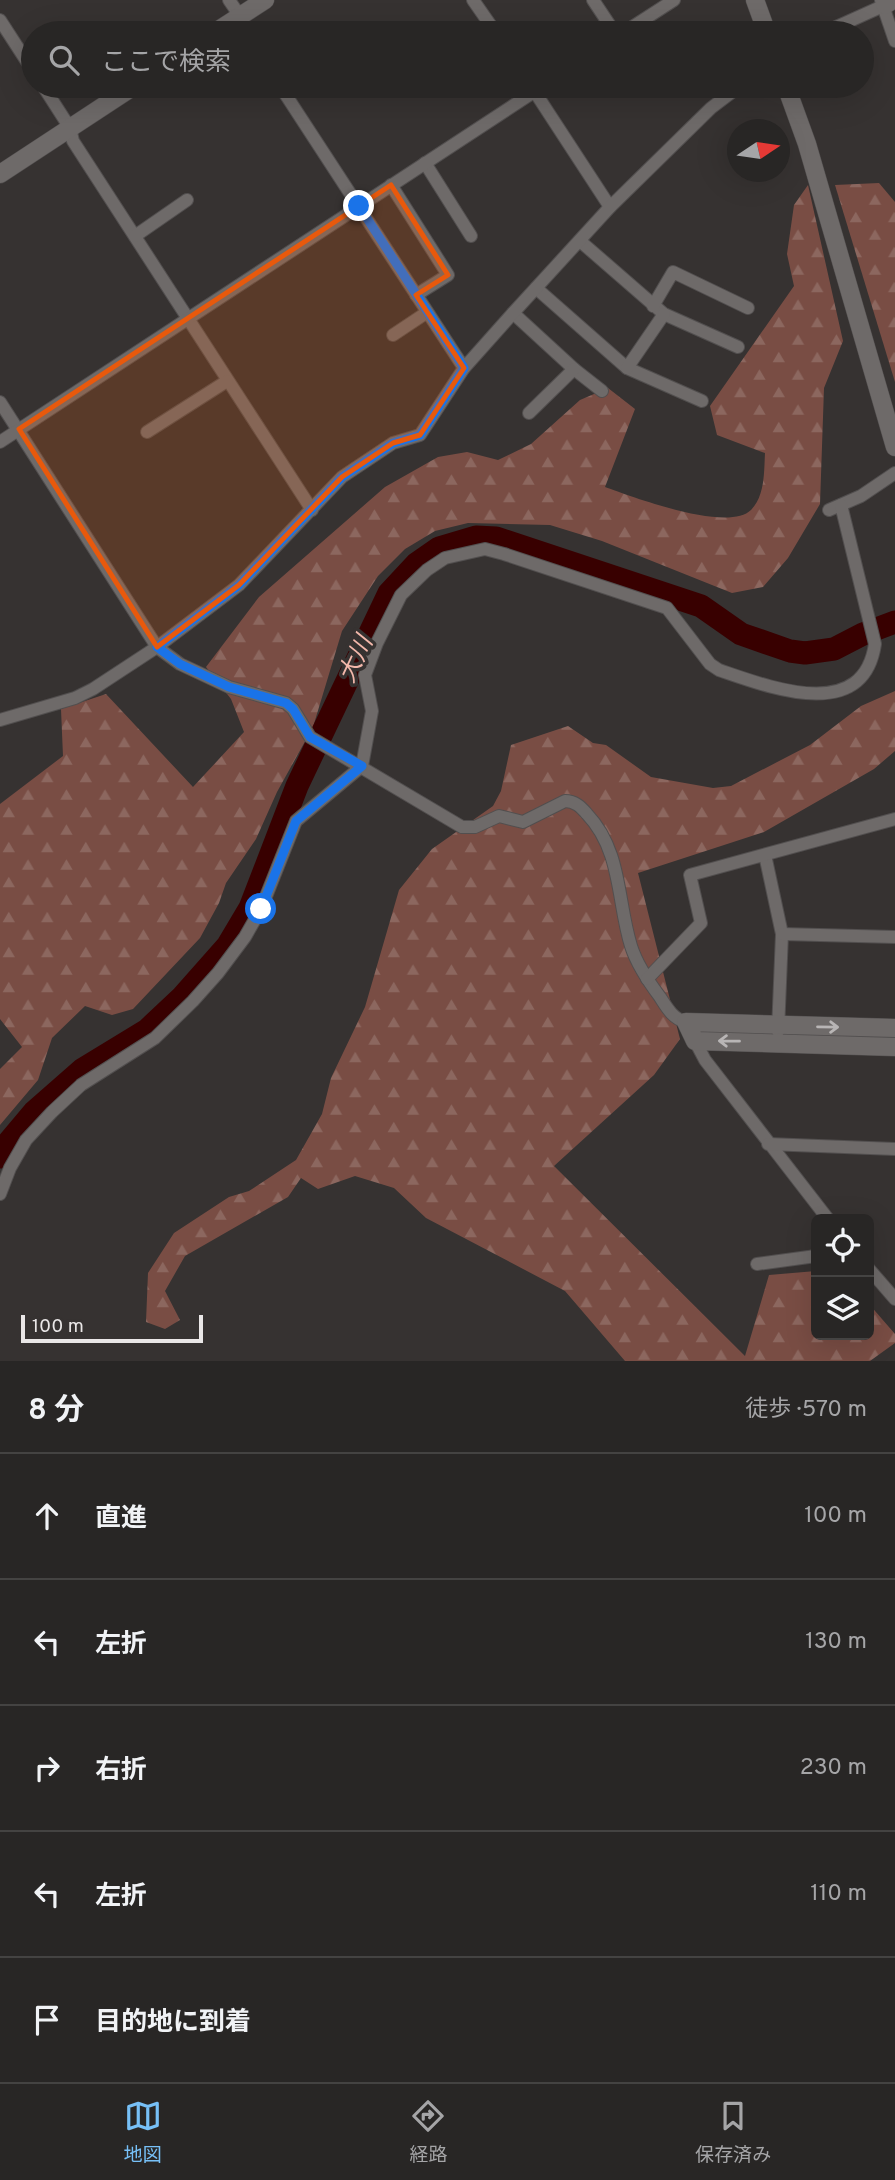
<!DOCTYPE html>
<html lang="ja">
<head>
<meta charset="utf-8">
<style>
	:root { --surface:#282625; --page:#343232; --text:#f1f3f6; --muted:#a5a5a7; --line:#444342; --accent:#77c0f7 }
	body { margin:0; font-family:Overpass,"Noto Sans JP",sans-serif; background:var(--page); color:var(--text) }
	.controls { position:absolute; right:21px; bottom:21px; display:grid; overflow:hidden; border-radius:10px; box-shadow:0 7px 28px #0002 }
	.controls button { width:63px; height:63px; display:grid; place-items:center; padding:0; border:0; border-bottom:2px solid var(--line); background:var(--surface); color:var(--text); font:35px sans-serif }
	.compass { position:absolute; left:727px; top:119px; width:63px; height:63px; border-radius:50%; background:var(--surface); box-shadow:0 7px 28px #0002; rotate:77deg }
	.scale { position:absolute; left:21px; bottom:18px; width:182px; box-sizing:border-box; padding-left:7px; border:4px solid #eae7e7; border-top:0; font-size:19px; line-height:24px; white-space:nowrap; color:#eae7e7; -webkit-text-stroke:5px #363231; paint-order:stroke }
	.stop { position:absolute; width:21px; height:21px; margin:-16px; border:5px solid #1a73e8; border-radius:50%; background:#fff }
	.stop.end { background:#1a73e8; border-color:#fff; box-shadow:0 2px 7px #0008 }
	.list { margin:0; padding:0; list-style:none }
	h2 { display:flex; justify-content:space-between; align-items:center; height:91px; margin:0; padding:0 28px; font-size:30px }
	h2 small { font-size:23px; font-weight:400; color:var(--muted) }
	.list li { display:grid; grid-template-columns:46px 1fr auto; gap:21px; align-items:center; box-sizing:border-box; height:126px; padding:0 28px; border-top:2px solid var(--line) }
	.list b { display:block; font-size:26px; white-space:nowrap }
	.list em { font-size:23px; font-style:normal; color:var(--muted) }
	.icon { flex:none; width:38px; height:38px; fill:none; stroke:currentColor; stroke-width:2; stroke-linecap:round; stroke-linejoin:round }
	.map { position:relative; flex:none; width:895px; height:1361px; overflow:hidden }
	.search { position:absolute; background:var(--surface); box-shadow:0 7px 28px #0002; left:21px; right:21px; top:21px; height:77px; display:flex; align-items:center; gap:18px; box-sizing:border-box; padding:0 24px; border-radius:38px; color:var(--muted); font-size:26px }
	.sheet { height:721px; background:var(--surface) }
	nav { display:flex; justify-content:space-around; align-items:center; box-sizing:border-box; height:98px; border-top:2px solid var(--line); background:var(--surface); font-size:19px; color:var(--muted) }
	nav a { display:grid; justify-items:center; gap:4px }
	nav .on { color:var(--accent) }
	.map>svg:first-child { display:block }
</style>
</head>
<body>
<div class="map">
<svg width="895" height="1361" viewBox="0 0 895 1361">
	<defs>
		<pattern id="forest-firs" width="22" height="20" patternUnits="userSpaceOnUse" patternTransform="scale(1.75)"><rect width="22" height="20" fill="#794d44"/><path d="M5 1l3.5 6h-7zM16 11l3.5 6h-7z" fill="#8c675f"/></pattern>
	</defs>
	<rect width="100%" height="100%" fill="#363231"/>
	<g fill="url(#forest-firs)">
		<polygon points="879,183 895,202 895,382 835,185"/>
		<path d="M 808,185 L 843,341 L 824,388 L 820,504 L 788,558 L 763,587 L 732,593 L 602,541 L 550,525 L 468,523 L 435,531 L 405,549 L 378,576 L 342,631 L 313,727 L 277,792 L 256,839 L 226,883 L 219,903 L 200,938 L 133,1009 L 112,1015 L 85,1006 L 52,1038 L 38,1080 L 0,1125 L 0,1069 L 22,1047 L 0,1019 L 0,804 L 63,756 L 61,709 L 106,694 L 193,787 L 244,732 L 231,699 L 206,667 L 259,597 L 385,487 L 438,457 L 467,452 L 498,460 L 531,444 L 580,400 L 608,388 L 635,409 L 605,487 C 633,497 728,533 751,510 C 765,496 764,472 765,453 L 717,435 L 710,406 L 794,286 L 787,254 L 794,205 Z"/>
		<polygon points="895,691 895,751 874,769 764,832 638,873 680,1039 654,1075 554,1166 745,1356 769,1275 816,1271 816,1335 869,1335 869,1304 895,1334 895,1343 870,1361 625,1361 565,1291 426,1218 394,1188 355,1176 318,1189 301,1178 288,1197 185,1256 165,1291 180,1320 165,1329 146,1322 148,1273 174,1233 229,1197 249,1191 296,1160 322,1114 331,1078 365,1007 399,890 432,849 493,806 501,791 511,745 568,726 593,743 606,745 651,777 713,788 731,786 810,745 861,706"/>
	</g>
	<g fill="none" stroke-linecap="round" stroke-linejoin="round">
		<polyline stroke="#380000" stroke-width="23" points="0,1157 7,1144 34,1112 83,1069 147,1030 182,997 228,945 250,908 297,786 389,593 416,564 439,548 476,537 496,538 701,606 741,634 790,651 805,653 834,649 863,634 895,622"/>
		<g stroke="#524f4f" stroke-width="14">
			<g id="street">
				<polyline points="229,0 240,16 246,33"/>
				<polyline points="473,0 496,33"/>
				<polyline points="593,0 615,33"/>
				<polyline points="881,0 895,41"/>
				<polyline points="0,20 33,71"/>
				<polyline points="623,33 674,0"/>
				<polyline points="823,33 885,5"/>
				<polyline points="43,86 70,128 73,141 312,510"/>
				<polyline points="280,86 464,368"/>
				<polyline points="531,86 610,207"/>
				<polyline points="425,163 471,236"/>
				<polyline points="391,185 448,275 416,295"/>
				<polyline points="135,236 187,200"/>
				<polyline points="580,241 664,314 738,347"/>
				<polyline points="536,288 627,368 702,401"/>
				<polyline points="653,306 673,272 748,308"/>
				<polyline points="513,313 574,369 602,391"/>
				<polyline points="393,335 426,313"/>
				<polyline points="627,368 664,314"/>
				<path d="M 0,402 L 157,647 L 180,664 L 229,687 L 286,703 L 293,709 L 310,737 L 462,827 L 475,827 L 499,816 L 523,822 L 565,801 C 575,801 581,807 587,814 C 622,851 617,901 631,946 C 637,965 648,981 660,997 C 667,1008 673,1019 686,1022"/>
				<polyline points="529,413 574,369"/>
				<polyline points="147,432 227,381"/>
				<polyline points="0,442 543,86"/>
				<polyline points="829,510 861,496 895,473"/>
				<polyline points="0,720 75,698 93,689 157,647 239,585 342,477 393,443 420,435 464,368 513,313 610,207 711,108 740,86"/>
				<polyline points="765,855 782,934 778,1031"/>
				<polyline points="782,934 895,937"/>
				<polyline points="647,979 701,923 690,875 895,819"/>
				<polyline points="695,1041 705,1060 828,1219"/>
				<polyline points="768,1144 895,1149"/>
				<path d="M 0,1194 L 10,1168 L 26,1140 L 52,1112 L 81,1085 L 155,1038 L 193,1001 L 218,973 L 245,937 L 261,909 L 296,821 L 362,766 L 372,711 L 365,675 L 377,643 L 401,595 L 427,570 L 445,558 L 485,549 L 504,554 L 667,608 L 710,664 L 719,670 C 769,687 863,724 875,644 L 841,505"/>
				<polyline points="757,1264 816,1256"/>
				<polyline points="869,1269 895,1299"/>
			</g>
		</g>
		<g stroke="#524f4f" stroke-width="19">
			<g id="secondary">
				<polyline points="755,0 767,33"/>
				<polyline points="885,5 893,0"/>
				<polyline points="214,33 265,0"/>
				<polyline points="786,86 807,144 895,447"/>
				<polyline points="0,174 134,86"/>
				<polyline points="895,1028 686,1022 695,1041 895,1047"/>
			</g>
		</g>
		<use href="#street" stroke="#6e6a69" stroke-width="12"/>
		<use href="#secondary" stroke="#6e6a69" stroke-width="18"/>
	</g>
	<defs><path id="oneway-shaft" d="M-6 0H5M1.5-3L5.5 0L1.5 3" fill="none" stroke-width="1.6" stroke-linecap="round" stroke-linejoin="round" transform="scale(1.75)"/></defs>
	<g stroke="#b8b5b5">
		<use href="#oneway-shaft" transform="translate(828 1027) rotate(1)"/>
		<use href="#oneway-shaft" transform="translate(729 1041) rotate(-179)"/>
	</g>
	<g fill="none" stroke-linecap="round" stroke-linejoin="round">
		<polyline stroke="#1a73e8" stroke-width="9" points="261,909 296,821 362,766 310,737 293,709 286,703 229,687 180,664 157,647 239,585 342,477 393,443 420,435 464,368 359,206"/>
	</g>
	<path fill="#e8590c" fill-opacity="0.2" stroke="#e8590c" stroke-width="5" stroke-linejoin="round" d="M 391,185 L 448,275 L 416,295 L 464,368 L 420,435 L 393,443 L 342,477 L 239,585 L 157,647 L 19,429 Z"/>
	<g text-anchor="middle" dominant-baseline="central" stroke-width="7" stroke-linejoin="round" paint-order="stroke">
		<g font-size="24" font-style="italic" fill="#f3b8ab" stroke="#363231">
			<text transform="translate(357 660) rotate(-65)">大川</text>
		</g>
	</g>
</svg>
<div class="controls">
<button><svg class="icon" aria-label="locate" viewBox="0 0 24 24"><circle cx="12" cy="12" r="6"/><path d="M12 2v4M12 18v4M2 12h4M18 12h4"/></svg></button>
<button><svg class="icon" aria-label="layers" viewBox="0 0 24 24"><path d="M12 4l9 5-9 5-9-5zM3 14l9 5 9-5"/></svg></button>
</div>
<svg class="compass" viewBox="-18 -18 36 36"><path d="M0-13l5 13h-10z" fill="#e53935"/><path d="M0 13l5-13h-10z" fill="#a5a5a7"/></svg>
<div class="scale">100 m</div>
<div class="stop" style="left:261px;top:909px"></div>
<div class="stop end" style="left:359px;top:206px"></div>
<div class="search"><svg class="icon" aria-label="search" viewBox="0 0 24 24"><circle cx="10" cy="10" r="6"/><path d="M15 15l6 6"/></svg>ここで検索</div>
</div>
<section class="sheet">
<h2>8 分<small>徒歩 · 570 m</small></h2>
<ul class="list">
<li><svg class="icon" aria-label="ahead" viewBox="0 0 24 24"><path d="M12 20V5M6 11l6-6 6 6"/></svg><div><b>直進</b></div><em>100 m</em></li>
<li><svg class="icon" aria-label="left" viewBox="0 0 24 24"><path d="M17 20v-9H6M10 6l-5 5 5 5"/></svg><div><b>左折</b></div><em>130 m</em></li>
<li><svg class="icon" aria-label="right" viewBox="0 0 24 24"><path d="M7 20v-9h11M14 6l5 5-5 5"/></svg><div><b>右折</b></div><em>230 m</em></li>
<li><svg class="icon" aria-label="left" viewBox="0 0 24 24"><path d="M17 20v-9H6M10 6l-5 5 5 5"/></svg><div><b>左折</b></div><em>110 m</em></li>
<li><svg class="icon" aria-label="arrive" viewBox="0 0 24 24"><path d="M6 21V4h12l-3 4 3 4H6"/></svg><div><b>目的地に到着</b></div></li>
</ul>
</section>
<nav>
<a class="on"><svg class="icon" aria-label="map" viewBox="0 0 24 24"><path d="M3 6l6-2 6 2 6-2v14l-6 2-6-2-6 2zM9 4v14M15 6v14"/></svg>地図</a>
<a><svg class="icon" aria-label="directions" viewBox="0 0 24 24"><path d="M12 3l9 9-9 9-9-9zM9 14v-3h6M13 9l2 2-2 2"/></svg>経路</a>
<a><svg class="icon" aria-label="saved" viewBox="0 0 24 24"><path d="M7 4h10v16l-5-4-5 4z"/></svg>保存済み</a>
</nav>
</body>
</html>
